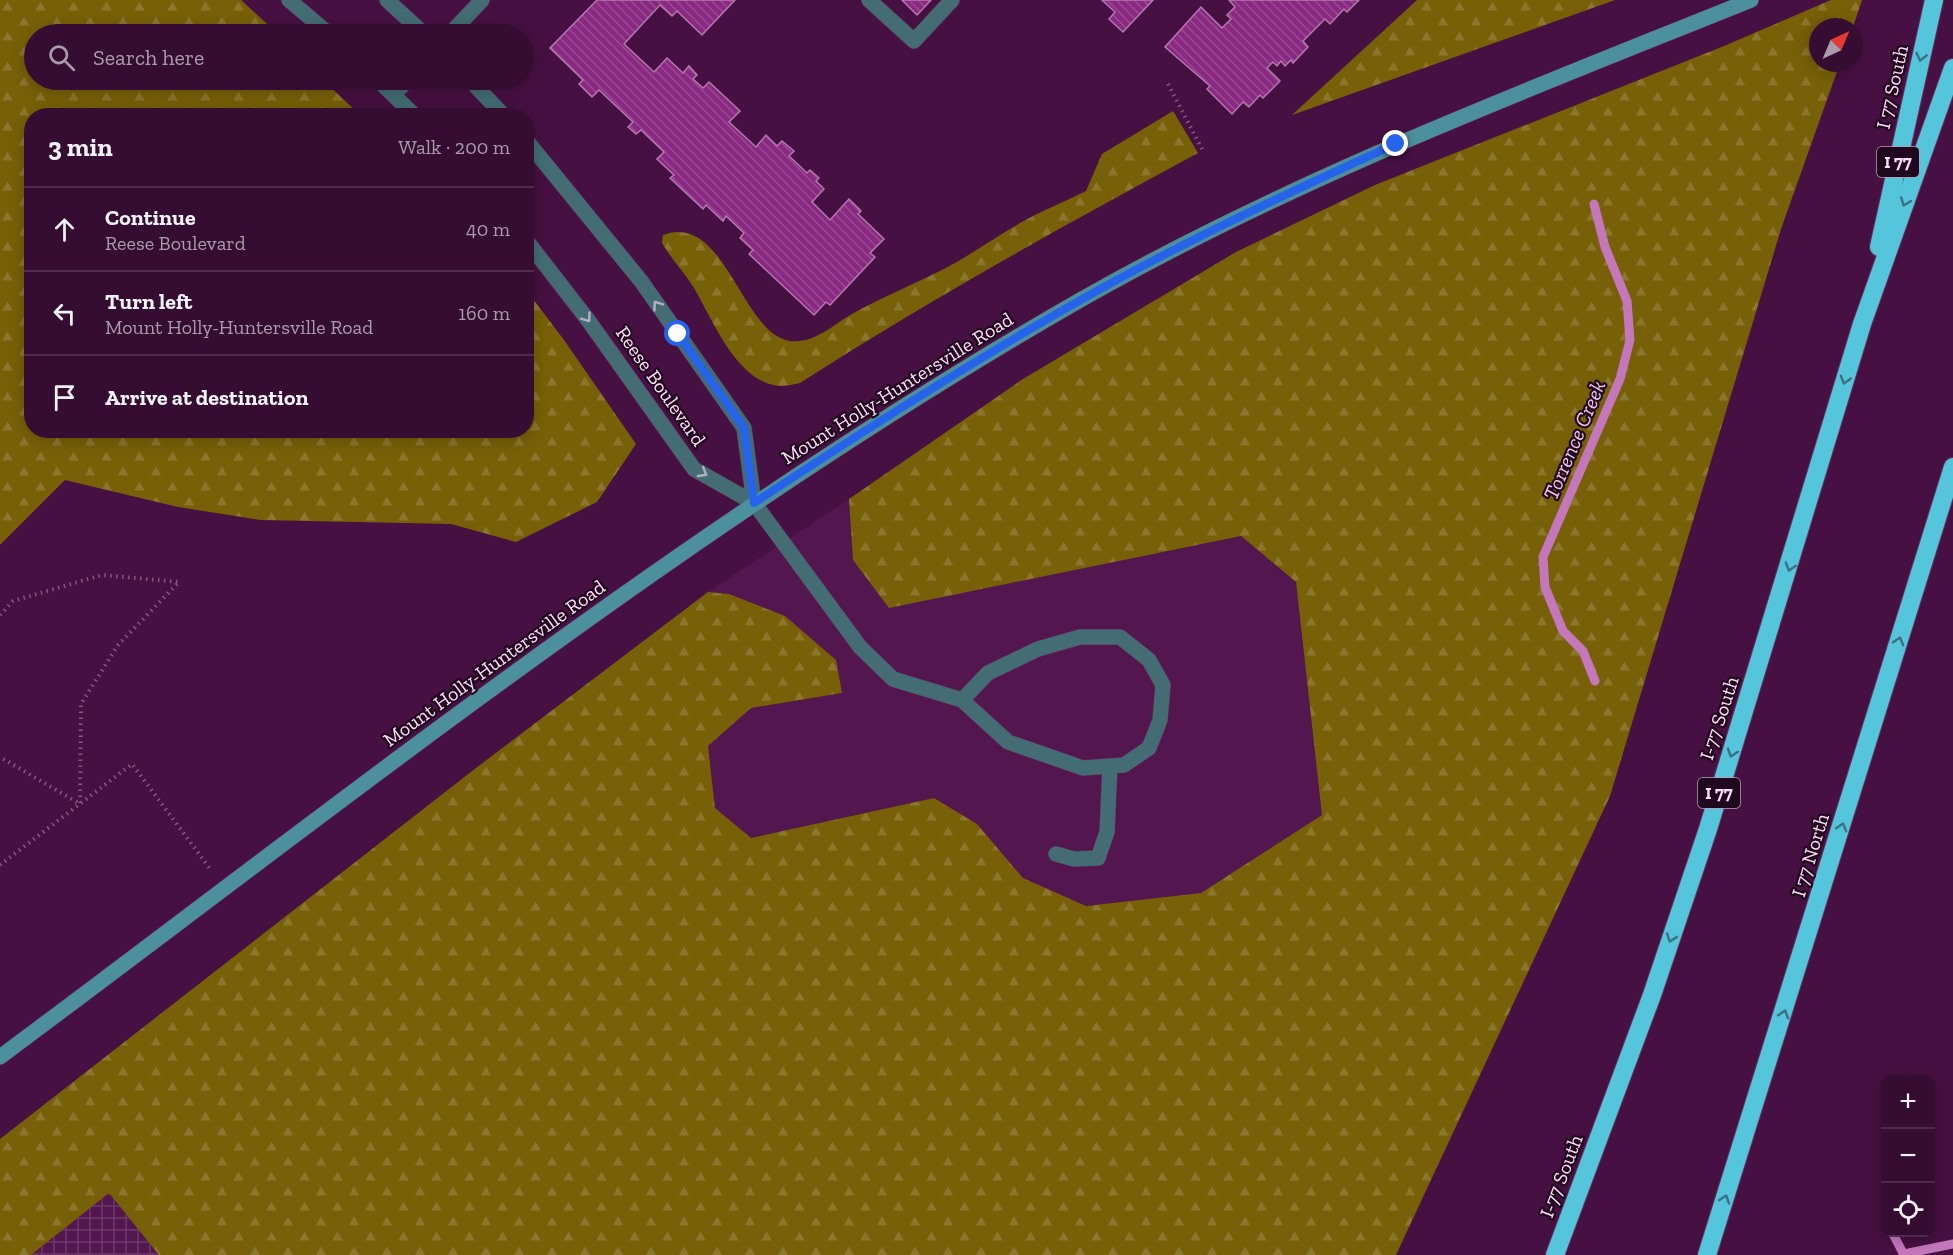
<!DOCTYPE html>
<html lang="en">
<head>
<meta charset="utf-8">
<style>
	:root { --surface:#350c32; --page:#3d153a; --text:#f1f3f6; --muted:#aa9bac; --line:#4f2c4d }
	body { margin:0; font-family:"Zilla Slab",serif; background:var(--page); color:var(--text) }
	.controls { position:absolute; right:18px; bottom:18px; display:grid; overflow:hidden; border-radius:12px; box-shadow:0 3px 15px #0003 }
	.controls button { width:54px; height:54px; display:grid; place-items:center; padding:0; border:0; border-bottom:2px solid var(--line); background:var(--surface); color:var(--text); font:30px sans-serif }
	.compass { position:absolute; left:1809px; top:18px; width:54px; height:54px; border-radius:50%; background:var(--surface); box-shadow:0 3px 15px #0003; rotate:44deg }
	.stop { position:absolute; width:18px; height:18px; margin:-14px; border:4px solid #2563eb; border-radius:50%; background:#fff }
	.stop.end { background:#2563eb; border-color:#fff; box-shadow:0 2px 6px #0008 }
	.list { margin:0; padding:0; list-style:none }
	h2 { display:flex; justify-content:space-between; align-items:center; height:78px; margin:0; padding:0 24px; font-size:26px }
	h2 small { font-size:20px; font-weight:400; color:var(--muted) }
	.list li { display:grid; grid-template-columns:39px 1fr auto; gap:18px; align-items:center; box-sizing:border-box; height:84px; padding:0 24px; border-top:2px solid var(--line) }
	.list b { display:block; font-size:22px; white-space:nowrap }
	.list p { margin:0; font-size:20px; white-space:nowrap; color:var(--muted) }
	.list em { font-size:20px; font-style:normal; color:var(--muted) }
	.icon { flex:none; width:33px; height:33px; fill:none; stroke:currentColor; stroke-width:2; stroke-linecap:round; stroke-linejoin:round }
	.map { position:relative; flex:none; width:1953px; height:1255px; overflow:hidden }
	.search { position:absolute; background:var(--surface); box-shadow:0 3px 15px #0003; left:24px; top:24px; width:510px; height:66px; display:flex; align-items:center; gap:15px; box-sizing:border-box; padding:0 21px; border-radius:33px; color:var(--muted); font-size:22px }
	.panel { position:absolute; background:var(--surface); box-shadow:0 3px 15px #0003; left:24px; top:108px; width:510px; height:330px; border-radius:24px }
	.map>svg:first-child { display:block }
</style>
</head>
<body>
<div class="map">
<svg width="1953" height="1255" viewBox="0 0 1953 1255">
	<defs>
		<pattern id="industrial-grid" width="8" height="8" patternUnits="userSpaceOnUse" patternTransform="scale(1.5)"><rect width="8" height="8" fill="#53164e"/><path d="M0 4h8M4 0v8" fill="none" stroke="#6d3768"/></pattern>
		<pattern id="forest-firs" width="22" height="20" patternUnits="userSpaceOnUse" patternTransform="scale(1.5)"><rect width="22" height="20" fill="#776008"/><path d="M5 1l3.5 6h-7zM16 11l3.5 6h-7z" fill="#8b762d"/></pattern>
		<pattern id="building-back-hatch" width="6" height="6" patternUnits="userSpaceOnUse" patternTransform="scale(1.5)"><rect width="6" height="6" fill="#892981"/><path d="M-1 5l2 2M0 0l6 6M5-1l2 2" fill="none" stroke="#9b4894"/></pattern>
	</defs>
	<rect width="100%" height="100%" fill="#471042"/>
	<polygon fill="#53164e" points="849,499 853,560 1128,557 1241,536 1296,582 1322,815 1201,893 1086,906 1023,878 977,824 934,798 751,838 715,808 708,746 751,708 842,693 729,594 708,592"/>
	<polygon fill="url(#industrial-grid)" points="109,1193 159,1255 31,1255"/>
	<g fill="url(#forest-firs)">
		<polygon points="0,0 241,0 278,34 34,34 34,80 323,80 360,115 32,116 32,430 526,430 527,291 564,340 636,444 597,502 516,542 451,524 261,520 178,507 65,480 0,545"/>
		<polygon points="1417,0 1615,0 1292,115"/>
		<polygon points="1831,0 1862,0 1853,27 1818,27 1818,63 1840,63 1781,229 1610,796 1396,1255 159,1255 109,1193 31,1255 0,1255 0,1139 476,768 708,592 729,594 785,616 836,660 842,693 751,708 708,746 715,808 751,838 934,798 977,824 1023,878 1086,906 1201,893 1322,815 1296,582 1241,536 889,608 853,560 849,499 1023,379 1236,252 1375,185 1724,46"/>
		<path d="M 1173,111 L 1198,153 C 1063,226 929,300 800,383 C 794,384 787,386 781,386 C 737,384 713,320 694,288 C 685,273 671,259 662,243 L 663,235 C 725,211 741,334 790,341 C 814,344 833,325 852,314 C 882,297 915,284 946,268 C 972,254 995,237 1020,223 C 1041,211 1064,202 1086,191 L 1102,154 Z"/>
	</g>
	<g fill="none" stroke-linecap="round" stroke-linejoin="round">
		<g stroke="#c577bc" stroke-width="9">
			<polyline points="1594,204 1605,247 1627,301 1630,340 1620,379 1543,557 1545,587 1563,631 1583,651 1595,681"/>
			<polyline points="1892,1232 1904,1255"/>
			<polyline points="1904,1254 1953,1244"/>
		</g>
	</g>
	<g fill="url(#building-back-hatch)" stroke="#b678ad" stroke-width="1.5">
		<polygon points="597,0 735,0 702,35 677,11 672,16 660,5 624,44 654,72 667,58 683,73 689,66 697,75 693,79 703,88 709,82 740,111 729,122 756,147 766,135 777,146 782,141 794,151 789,156 807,173 810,170 819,178 816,181 824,189 812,202 830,220 849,199 861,211 858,214 884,239 870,253 875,257 830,305 826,302 814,315 749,254 753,250 740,238 744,233 726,216 723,221 706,205 703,209 670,178 674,175 657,159 664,152 641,130 636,134 628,127 633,122 599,90 592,97 579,84 583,80 550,48"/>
		<polygon points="902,0 931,0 917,15"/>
		<polygon points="1102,0 1153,0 1123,32 1109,19 1115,12"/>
		<polygon points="1229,0 1359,0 1347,12 1344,9 1330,24 1325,19 1303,41 1308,47 1293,63 1291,60 1285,66 1281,61 1277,66 1273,62 1267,68 1280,81 1263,98 1260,95 1249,107 1243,102 1232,114 1207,89 1210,86 1165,47 1201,7 1222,28 1231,19 1227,15 1235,7"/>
	</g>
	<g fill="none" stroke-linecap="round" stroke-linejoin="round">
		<g stroke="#64315f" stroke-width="16">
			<g id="service">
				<polyline points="754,503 860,647 893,679 962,700 1008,742 1083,768 1124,765 1149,748 1160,720 1163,685 1149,660 1120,637 1080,637 1038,649 988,673 962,700"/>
				<polyline points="1056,854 1074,859 1098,858 1107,832 1110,766"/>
			</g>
		</g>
		<g stroke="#64315f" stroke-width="16">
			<g id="minor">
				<polyline points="869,0 914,41 952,0"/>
				<polyline points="450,34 482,0"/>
				<polyline points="394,94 408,80"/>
			</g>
		</g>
		<g stroke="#64315f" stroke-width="16">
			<g id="tertiary">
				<polyline points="289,0 329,34"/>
				<polyline points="387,0 424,34"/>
				<polyline points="378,80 415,116"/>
				<polyline points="470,80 504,116"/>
				<polyline points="526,140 641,281 744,428 754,503"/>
				<polyline points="526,240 588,320 694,469 754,503"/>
			</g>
		</g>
		<g stroke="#64315f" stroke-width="16">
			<path id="secondary" d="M 0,1057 C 353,794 699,518 1082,299 C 1295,178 1525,91 1751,0"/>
		</g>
		<g stroke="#64315f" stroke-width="20">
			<g id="motorway">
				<polyline points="1879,247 1934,0"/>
				<polyline points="1555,1255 1652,995 1708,829 1862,324 1953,68"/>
				<polyline points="1707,1255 1953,467"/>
			</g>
		</g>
		<g stroke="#875781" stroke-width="4" stroke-dasharray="1.5 4.5" stroke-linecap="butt">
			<polyline points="1168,84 1203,151"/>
			<polyline points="0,615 13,601 102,575 179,582 118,645 81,704 80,804 0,757"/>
			<polyline points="0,865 132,764 211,870"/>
		</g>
		<use href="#service" stroke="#436c74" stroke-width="15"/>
		<use href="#minor" stroke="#436c74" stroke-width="15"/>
		<use href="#tertiary" stroke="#436c74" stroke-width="15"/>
		<use href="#secondary" stroke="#4c909d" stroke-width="15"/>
		<use href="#motorway" stroke="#54c5da" stroke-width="18"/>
	</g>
	<defs><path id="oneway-chevron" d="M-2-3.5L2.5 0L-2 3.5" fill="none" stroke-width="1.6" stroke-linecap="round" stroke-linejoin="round" transform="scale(1.5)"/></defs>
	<g stroke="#3d7085">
		<use href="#oneway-chevron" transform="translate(1921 57) rotate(103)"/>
		<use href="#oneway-chevron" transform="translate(1905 202) rotate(110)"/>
		<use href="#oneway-chevron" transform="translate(1845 380) rotate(106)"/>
		<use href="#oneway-chevron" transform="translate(1790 567) rotate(107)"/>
		<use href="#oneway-chevron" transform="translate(1899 641) rotate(-73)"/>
		<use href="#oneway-chevron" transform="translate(1732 753) rotate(108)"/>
		<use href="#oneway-chevron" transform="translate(1842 827) rotate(-73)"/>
		<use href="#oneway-chevron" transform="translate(1671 938) rotate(109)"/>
		<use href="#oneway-chevron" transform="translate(1784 1014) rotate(-73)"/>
		<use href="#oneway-chevron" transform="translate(1725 1199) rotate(-72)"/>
	</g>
	<g stroke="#b4b0c4">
		<use href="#oneway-chevron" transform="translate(657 305) rotate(-125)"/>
		<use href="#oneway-chevron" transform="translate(587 318) rotate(54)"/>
		<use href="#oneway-chevron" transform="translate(703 473) rotate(31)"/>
	</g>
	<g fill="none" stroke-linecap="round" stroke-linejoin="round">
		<path stroke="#2563eb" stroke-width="8" d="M 678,334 L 744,428 L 754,503 C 863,431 972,361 1086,297 C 1187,240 1291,191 1396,144"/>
	</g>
	<g text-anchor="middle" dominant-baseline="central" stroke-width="4.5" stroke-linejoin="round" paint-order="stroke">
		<g fill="#20091e" stroke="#bc9db7" stroke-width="1.5">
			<rect x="1877" y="147" width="42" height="30" rx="4.5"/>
			<rect x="1698" y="778" width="42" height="30" rx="4.5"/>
		</g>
		<g font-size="18" font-weight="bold" fill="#ffddf9">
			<text x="1898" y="162">I 77</text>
			<text x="1719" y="793">I 77</text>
		</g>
		<g font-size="20" fill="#ffddf9" stroke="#20091e">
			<text transform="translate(1892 87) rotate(-77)">I 77 South</text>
			<text transform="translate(661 386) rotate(55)">Reese Boulevard</text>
			<text transform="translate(897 388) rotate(-32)">Mount Holly-Huntersville Road</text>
			<text transform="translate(494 663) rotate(-36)">Mount Holly-Huntersville Road</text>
			<text transform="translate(1719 718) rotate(-72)">I-77 South</text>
			<text transform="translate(1810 855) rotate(-73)">I 77 North</text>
			<text transform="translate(1561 1176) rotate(-69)">I-77 South</text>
		</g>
		<g font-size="21" font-style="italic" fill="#f5c4ed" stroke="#20091e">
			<text transform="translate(1574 440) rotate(-67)">Torrence Creek</text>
		</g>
	</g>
</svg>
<div class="controls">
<button>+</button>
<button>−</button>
<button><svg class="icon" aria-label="locate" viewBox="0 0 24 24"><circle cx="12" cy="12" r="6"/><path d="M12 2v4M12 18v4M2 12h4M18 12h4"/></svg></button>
</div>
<svg class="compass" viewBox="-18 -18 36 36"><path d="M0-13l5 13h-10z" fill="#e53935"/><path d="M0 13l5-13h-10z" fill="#aa9bac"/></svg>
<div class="stop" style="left:678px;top:334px"></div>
<div class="stop end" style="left:1396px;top:144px"></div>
<div class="search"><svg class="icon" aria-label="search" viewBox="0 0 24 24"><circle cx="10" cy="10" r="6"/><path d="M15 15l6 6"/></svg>Search here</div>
<section class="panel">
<h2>3 min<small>Walk · 200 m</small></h2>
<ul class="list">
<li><svg class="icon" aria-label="ahead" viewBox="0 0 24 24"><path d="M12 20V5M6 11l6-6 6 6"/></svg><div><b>Continue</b><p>Reese Boulevard</p></div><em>40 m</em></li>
<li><svg class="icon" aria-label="left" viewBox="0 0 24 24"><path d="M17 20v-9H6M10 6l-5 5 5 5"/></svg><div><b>Turn left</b><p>Mount Holly-Huntersville Road</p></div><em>160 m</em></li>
<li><svg class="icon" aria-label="arrive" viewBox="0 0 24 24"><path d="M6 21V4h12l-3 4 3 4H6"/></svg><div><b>Arrive at destination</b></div></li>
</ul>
</section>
</div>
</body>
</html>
